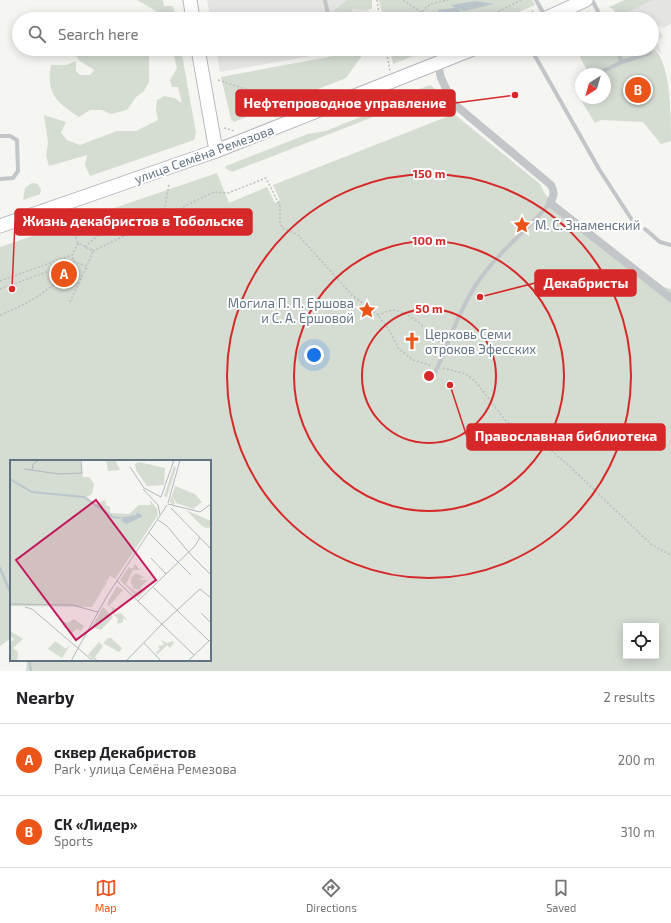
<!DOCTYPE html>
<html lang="en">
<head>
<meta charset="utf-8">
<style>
	:root { --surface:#fff; --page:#f2f2f2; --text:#202124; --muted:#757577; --line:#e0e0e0; --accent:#eb551a }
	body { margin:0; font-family:"Exo 2",sans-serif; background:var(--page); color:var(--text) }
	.controls { position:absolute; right:12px; bottom:12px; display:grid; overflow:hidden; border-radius:0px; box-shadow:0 2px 10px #0003 }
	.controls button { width:36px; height:36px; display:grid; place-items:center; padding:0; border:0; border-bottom:1px solid var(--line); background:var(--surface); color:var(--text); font:20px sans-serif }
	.compass { position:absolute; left:575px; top:68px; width:36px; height:36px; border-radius:50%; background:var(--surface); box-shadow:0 2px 10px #0003; rotate:217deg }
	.you { position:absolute; left:314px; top:355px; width:14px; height:14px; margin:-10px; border:3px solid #fff; border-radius:50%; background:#1a73e8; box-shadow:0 0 0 6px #1a73e833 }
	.badge { display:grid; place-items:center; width:26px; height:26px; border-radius:50%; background:var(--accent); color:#fff; font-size:13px; font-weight:700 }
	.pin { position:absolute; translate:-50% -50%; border:2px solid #fff; box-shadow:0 1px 4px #0006 }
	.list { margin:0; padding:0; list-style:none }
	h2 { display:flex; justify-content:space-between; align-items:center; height:52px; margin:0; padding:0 16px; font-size:17px }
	h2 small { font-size:13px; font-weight:400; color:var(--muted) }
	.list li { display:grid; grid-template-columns:26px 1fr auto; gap:12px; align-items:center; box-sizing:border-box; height:72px; padding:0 16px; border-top:1px solid var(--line) }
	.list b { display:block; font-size:15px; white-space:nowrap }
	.list p { margin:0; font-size:13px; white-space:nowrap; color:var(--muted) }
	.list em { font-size:13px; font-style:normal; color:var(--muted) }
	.icon { flex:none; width:22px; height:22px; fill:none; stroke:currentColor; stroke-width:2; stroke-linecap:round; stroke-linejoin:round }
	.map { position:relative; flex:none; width:671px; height:671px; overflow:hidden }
	.search { position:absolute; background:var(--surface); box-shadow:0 2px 10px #0003; left:12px; right:12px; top:12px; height:44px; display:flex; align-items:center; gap:10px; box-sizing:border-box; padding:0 14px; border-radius:22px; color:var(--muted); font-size:15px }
	.sheet { height:196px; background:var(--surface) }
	nav { display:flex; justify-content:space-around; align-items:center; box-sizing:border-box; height:56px; border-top:1px solid var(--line); background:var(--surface); font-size:11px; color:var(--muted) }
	nav a { display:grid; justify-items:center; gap:2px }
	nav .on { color:var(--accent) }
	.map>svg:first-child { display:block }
</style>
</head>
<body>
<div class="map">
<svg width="671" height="671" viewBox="0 0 671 671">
	<rect width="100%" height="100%" fill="#f5f5f1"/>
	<g fill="#e5e6e4">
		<polygon points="207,0 367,0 370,19 211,19"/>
		<polygon points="625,0 671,0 671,24 663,28 661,25 657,27 663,37 657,40 662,54 652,47 652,19 616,19 617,17 614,10 609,7"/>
		<polygon points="216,49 351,49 220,72"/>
	</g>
	<g fill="#d5dcd2" fill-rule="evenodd">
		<polygon points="137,0 163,0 164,6 173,6 176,19 160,19 156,11"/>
		<polygon points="347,0 372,0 372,9 361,10 353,8 351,14 359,19 332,19 332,12"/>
		<polygon points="379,0 532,0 535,5 502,19 383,19"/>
		<polygon points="625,0 653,0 617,17 614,10 609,7"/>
		<path d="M 652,47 C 671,60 671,116 671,141 L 661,144 L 643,122 L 601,120 L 595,123 L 582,102 L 589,98 L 605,98 L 605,74 L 589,74 L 576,49 L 621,49 L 624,55 L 638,49 L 652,49 Z"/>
		<path d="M 66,49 L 149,49 L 149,82 L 144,91 L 136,97 L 127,110 L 111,114 L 102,110 L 90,110 L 79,117 C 56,102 46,93 51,65 L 66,65 L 76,61 L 76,71 L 80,75 L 90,75 L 94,70 L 80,61 L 76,56 L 70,55 Z"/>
		<polygon points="172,49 181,49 196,133 194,140 90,176 85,165 87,155 49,166 46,156 48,143 44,115 66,122 61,133 67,140 80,145 117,131 136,131 158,120 156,110 157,100 164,96 174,98 182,103 178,87 172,87 170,80 177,68"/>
		<polygon points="390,49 431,49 393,64"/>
		<polygon points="366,50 346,78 234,122 231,119 221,77"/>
		<polygon points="430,85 438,91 443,100 429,95 232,172 225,168 226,166 308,134 326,131 375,111 401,96"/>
		<path d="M 454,114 L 540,184 L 545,194 L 558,207 L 664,287 L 671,289 L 671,671 L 26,671 L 27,660 L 210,660 L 210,461 L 11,461 L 11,638 L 0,646 L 0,247 L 217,173 L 229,203 L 267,187 L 275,203 L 280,200 L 273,185 ZM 626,626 L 656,626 L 656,656 L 626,656 Z"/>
		<polygon points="32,183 38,184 41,190 40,194 23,200 25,188"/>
	</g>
	<polygon fill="#bbc6cc" points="476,1 494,4 464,11 459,9 462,14 470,12 471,19 440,19 438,10 455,8 451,5"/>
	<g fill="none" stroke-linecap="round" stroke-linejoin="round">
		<g stroke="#bbc6cc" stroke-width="2.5">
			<polyline points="0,568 11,594"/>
			<polyline points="29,660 31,671"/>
		</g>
		<g stroke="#b5b9bd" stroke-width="15">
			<g id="primary">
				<polyline points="190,0 193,19"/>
				<polyline points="544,19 586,0"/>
				<polyline points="198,49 216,151"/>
				<polyline points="0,226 216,151 473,49"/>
			</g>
		</g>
		<g stroke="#bbbec0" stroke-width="1.5" stroke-dasharray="2 2" stroke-linecap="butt">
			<polyline points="377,0 380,19"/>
			<polyline points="403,0 431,19"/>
			<path d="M 419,19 C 423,4 434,3 448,0"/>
			<polyline points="484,19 521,0"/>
			<polyline points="513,19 535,10"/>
			<polyline points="386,49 390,71"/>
			<polyline points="428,49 430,53"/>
			<polyline points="218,80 298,106"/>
			<polyline points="224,128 235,131"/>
			<polyline points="159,217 165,206 169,184"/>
			<polyline points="70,218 78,243"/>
			<path d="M 85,247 C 111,222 121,220 156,219"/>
			<polyline points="93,251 214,192 228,193 266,178 280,206 280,224 284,229 297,234 352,295 378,315 389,330 399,349 413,360 432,366"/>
			<polyline points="0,281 72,255"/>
			<polyline points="0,289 74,262"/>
			<polyline points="70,302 87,266 74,262 72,255 78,243 93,251 87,266"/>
			<path d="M 0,315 C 28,304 56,288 74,262"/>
			<path d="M 378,315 C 382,314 389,310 393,310 C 411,312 428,331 441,342"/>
			<polyline points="443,368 466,374 475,381 506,421 548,448 565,462 652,545 671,555"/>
		</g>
		<g stroke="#c2c6c9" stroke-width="4">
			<polyline points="325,0 329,19"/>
			<polyline points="536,0 545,16"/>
			<polyline points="592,0 602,19"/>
			<polyline points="531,49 599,169 632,220"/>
			<polyline points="616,49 622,62"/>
			<polyline points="605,70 622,62 650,53"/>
			<polyline points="0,136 10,136 17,140 18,171 13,178 0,179"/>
			<polyline points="645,229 660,242 671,245"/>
			<path d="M 435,373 C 448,345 460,307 478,282 C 498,252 527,231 550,203"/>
		</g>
		<path stroke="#c2c6c9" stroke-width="8" d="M 438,64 L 441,78 L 453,103 L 551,185 C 555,192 554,196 550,203 L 671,298"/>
		<use href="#primary" stroke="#fff" stroke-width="13"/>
	</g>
	<g fill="none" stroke="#d62828" stroke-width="2">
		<circle cx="429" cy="376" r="67"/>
		<circle cx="429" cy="376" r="135"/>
		<circle cx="429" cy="376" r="202"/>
	</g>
	<defs>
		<g id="sight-bare" transform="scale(1.38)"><path d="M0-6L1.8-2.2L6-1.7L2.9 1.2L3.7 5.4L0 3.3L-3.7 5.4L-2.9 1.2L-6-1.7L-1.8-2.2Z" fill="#eb551a" stroke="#fff" stroke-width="2.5" paint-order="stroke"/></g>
		<g id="church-bare" transform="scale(1.38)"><path d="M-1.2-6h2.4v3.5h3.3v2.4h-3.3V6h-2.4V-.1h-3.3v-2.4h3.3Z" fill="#eb551a" stroke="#fff" stroke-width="2.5" paint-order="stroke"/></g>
	</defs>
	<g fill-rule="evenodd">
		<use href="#sight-bare" x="522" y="225"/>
		<use href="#sight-bare" x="367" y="310"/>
		<use href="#church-bare" x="412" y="341"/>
	</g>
	<g text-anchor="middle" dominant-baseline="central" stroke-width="4" stroke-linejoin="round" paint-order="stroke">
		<g font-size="13" fill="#627383" stroke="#fff">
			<text transform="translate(204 154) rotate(-20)">улица Семёна Ремезова</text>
		</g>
		<g font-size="13" fill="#627383" stroke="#fff" text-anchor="start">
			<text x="535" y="225">М. С. Знаменский</text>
			<text x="354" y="303" text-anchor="end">Могила П. П. Ершова<tspan x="354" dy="15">и С. А. Ершовой</tspan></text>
			<text x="425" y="334">Церковь Семи<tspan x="425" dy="15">отроков Эфесских</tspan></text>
		</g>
	</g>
	<g transform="translate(10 460)">
		<rect width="201" height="201" fill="#f5f5f1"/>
		<path d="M 70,0 L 73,17 L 79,17 L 84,24 L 82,34 L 77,37 L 84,45 L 95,40 L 96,45 L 100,47 L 100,53 L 119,54 L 129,45 L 141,45 L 140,40 L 147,49 L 148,55 L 105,119 L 100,116 L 97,121 L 95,120 L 97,122 L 82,147 L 0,146 L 0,1 ZM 96,0 L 105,0 L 110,10 L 98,11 ZM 129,2 L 155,8 L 154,25 L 137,26 L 126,10 L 125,4 ZM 164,6 L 166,8 L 157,37 L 154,36 ZM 165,26 L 185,34 L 192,42 L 183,49 L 166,43 L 162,36 L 165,44 L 162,45 L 160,41 ZM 176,50 L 201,61 L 201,67 L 196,68 L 192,66 ZM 125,104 L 130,110 L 123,110 L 116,124 L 126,132 L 139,127 L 128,138 L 110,120 L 119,107 L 122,109 ZM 126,113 L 134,117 L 129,120 L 137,120 L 130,128 L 131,130 L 124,129 L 121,123 L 121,118 ZM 107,126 L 113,130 L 98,147 L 98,142 ZM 93,147 L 103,157 L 91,170 L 82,167 ZM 101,147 L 105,148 L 105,154 L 111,153 L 118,161 L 113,158 L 113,162 L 107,164 L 108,159 L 101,152 L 103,150 ZM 64,159 L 74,166 L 71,171 L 67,169 L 62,173 L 53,166 L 54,162 L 58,163 ZM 0,171 L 13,179 L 3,188 L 8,192 L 7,201 L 0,201 L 0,183 L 4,179 L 0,176 ZM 98,178 L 101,178 L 112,188 L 109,192 L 93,183 ZM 151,180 L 157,183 L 163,181 L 164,183 L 160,188 L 157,185 L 147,195 L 146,192 L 150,189 L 148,186 L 154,185 ZM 45,181 L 56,189 L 61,184 L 52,198 L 38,189 ZM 89,182 L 93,186 L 85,197 L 88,201 L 85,201 L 78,195 Z" fill="#d5dcd2"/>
		<path d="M 127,52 L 133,56 L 117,64 L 111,61 L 113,57 L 126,55 Z" fill="#bbc6cc"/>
		<path fill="none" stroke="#bbc6cc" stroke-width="2" d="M 0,19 L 22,32 L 74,37 L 103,57 L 111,58"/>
		<path fill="none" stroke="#b1b9be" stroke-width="1" d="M 120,7 L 134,28 L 151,37 L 164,0M 14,9 L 49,14 L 72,13 L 71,0M 22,10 L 23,4 L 29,0M 133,29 L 148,45 L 150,55M 158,43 L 170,0M 158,44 L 190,52 L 201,44M 161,48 L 201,89M 148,60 L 157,66 L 181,95 L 201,115M 139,73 L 181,115M 141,98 L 156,114M 107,121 L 184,195M 143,127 L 199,181M 128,141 L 185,86 L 190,77M 0,144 L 62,145 L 88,152M 15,147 L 22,149 L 83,201M 191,153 L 201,163M 152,164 L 190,129 L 201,138M 134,183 L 151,201M 61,201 L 97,136 L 157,45M 116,201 L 152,164M 178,201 L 201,179"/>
		<path fill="#c2185b" fill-opacity="0.15" stroke="#c2185b" stroke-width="2" d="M 86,40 L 146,120 L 66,180 L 6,100 Z"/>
		<rect width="201" height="201" fill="none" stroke="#627383" stroke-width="2"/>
	</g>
	<circle cx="429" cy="376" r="6" fill="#d62828" stroke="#fff" stroke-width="2"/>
	<g font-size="12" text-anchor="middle" font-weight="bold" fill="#d62828" stroke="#fff" stroke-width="4" stroke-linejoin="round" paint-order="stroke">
		<text x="429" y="178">150 m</text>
		<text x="429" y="245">100 m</text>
		<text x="429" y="313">50 m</text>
	</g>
	<path fill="none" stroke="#d62828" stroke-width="1.5" d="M515 95L455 103M12 289L15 222M480 297L535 283M450 385L467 437"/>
	<g fill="#d62828" stroke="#fff" stroke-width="1.5">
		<circle cx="515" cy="95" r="4"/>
		<circle cx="12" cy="289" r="4"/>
		<circle cx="480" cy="297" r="4"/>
		<circle cx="450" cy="385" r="4"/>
	</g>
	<g fill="#d62828" stroke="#d62828" stroke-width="1.5">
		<rect x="236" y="90" width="219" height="26" rx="4"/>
		<rect x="15" y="209" width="237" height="26" rx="4"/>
		<rect x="535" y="270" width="101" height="26" rx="4"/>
		<rect x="467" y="424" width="198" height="26" rx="4"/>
	</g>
	<g font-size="14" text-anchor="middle" font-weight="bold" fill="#fff">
		<text x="345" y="108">Нефтепроводное управление</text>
		<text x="133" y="226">Жизнь декабристов в Тобольске</text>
		<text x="586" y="288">Декабристы</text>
		<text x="566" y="441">Православная библиотека</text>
	</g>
</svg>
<div class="controls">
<button><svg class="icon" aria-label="locate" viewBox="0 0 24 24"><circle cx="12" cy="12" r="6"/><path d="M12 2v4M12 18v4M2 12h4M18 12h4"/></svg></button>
</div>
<svg class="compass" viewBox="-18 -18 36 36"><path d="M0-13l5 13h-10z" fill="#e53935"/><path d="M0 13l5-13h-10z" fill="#757577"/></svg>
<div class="you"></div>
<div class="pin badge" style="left:64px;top:274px">A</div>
<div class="pin badge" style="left:638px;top:90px">B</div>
<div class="search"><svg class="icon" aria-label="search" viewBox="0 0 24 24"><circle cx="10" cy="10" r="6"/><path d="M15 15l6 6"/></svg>Search here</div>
</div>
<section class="sheet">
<h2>Nearby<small>2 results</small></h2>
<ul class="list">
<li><span class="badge">A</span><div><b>сквер Декабристов</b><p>Park · улица Семёна Ремезова</p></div><em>200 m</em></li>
<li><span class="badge">B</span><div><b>СК «Лидер»</b><p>Sports</p></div><em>310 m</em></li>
</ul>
</section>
<nav>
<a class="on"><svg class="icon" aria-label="map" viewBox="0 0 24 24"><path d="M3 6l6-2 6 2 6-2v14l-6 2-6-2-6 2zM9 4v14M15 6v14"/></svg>Map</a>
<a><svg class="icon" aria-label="directions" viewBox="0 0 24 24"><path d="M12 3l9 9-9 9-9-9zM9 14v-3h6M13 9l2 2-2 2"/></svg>Directions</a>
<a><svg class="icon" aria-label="saved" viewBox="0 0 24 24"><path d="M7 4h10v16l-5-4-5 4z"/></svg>Saved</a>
</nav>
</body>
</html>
